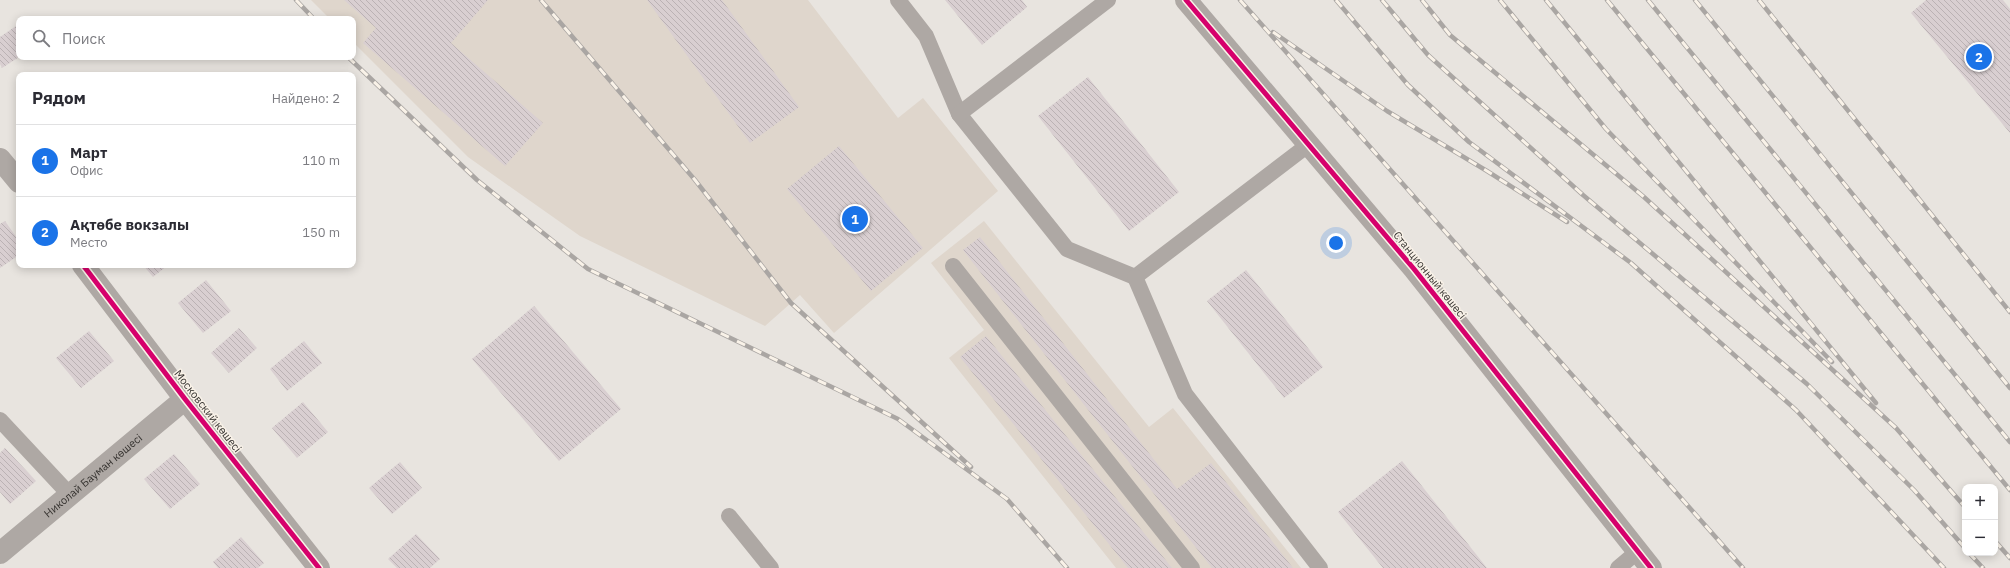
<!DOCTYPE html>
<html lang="ru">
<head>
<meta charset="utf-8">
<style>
	:root { --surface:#fff; --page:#f7f7f7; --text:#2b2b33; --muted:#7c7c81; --line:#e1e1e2; --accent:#1a73e8 }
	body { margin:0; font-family:"IBM Plex Sans",sans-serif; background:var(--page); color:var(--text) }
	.controls { position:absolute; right:12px; bottom:12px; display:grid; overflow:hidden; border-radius:8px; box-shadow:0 2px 10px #0003 }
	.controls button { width:36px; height:36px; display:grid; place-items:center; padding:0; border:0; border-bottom:1px solid var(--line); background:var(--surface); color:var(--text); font:20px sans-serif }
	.you { position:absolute; left:1336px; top:243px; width:14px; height:14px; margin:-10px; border:3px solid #fff; border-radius:50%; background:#1a73e8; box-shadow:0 0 0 6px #1a73e833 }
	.badge { display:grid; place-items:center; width:26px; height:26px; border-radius:50%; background:var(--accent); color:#fff; font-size:13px; font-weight:700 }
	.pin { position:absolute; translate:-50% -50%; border:2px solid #fff; box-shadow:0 1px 4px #0006 }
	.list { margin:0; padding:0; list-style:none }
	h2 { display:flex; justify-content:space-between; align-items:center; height:52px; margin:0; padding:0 16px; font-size:17px }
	h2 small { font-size:13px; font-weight:400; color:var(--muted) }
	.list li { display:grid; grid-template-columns:26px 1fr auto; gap:12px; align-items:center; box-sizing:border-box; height:72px; padding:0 16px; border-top:1px solid var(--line) }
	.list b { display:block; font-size:15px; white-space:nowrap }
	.list p { margin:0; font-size:13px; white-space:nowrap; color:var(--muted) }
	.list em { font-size:13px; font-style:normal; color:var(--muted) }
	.icon { flex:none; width:22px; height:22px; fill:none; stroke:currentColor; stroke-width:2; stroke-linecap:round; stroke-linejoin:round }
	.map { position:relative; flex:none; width:2010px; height:568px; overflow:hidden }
	.search { position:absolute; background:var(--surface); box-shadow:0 2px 10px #0003; left:16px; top:16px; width:340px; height:44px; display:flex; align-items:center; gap:10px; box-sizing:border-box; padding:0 14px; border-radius:8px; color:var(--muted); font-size:15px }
	.panel { position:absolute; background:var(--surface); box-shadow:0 2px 10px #0003; left:16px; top:72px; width:340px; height:196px; border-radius:8px }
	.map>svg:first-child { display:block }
</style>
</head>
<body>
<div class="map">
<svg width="2010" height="568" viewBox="0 0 2010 568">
	<defs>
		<pattern id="building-back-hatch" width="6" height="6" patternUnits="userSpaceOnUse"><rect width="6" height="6" fill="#d9cfd1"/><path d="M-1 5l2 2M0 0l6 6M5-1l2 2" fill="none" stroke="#bbb2b4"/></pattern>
	</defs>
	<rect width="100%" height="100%" fill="#e8e4df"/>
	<g fill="#dfd6cc">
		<polygon points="311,0 808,0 898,118 923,98 998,191 834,333 800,295 765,326 580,236 468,157 353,42 353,19 330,19"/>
		<polygon points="984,221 1149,427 1173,408 1301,568 1116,568 949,358 984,330 931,263"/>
	</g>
	<g fill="url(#building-back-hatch)">
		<polygon points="344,0 488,0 451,43 543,123 505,166 363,43 376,28"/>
		<polygon points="647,0 722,0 799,107 750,143"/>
		<polygon points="945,0 1022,0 1027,7 982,45"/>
		<polygon points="1926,0 2003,0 2010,9 2010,133 1911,13"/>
		<polygon points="19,24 19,57 2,68 0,64 0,37"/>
		<polygon points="1088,77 1179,192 1129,231 1038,116"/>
		<polygon points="839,146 923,248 871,291 787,189"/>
		<polygon points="5,221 19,241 19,255 0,268 0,224"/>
		<polygon points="980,237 1177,489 1211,463 1293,568 1212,568 963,250"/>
		<polygon points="143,265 168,265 153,277"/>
		<polygon points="1246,270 1323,367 1284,398 1207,301"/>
		<polygon points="206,280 231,311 203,333 178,303"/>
		<polygon points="534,306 621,409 559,461 472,359"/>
		<polygon points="239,328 257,348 229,373 211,353"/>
		<polygon points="89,331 114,361 81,388 56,358"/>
		<polygon points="986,336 1172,568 1128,568 960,357"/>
		<polygon points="304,341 322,363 287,391 270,369"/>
		<polygon points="303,402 328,432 297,458 272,428"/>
		<polygon points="5,448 36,481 10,504 0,492 0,453"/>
		<polygon points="174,454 200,484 170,509 144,479"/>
		<polygon points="1402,461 1487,568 1383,568 1338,512"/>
		<polygon points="400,462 422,488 392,514 369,488"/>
		<polygon points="416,534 440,559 430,568 397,568 388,559"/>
		<polygon points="241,537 264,563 258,568 218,568 213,562"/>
	</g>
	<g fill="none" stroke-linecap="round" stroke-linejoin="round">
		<g stroke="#aea8a4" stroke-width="16">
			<polyline points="898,0 926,36 959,114 1067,249 1135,277 1308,145"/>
			<polyline points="959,114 1108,0"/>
			<polyline points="953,266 1192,568"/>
			<polyline points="1135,277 1185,394 1320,568"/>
			<polyline points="0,420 70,495"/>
			<polyline points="729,516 771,568"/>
			<polyline points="1618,568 1637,552"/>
		</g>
		<g stroke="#aea8a4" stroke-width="22">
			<polyline points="1186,0 1414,269 1651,568"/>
			<polyline points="0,159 19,182"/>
			<polyline points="83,265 185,399 319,568"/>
			<path id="s1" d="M 0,553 L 185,399"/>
		</g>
		<g stroke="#aaa6a3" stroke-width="4.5">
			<g id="rail">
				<polyline points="296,0 314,19"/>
				<polyline points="541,0 695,180 791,303 971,467"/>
				<polyline points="1240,0 1743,568"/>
				<polyline points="1336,0 1408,85 1469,142 1631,263 1796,410 1944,568"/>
				<polyline points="1382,0 1428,55 1583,195 1807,384 1914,490 1965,548"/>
				<polyline points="1422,0 1450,35 1644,197 1896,428 1965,507"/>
				<polyline points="1500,0 1606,129 1832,362"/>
				<polyline points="1546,0 1876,403"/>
				<polyline points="1607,0 2010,490"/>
				<polyline points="1648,0 2010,442"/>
				<polyline points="1695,0 2010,388"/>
				<polyline points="1759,0 2010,312"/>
				<polyline points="1273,32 1387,111 1487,171 1567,222"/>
				<polyline points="348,57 477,180 588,269 898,419 1007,499 1067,568"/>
				<polyline points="1995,541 2010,558"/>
				<polyline points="1969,553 1983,568"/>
			</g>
		</g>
		<use href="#rail" stroke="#f9f2e8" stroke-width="3" stroke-dasharray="9" stroke-linecap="butt"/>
		<g stroke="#f9f2e8" stroke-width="8">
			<g id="cycleway">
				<polyline points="1186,0 1414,269 1651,568"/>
				<polyline points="83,265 185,399 319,568"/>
			</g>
		</g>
		<use href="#cycleway" stroke="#d6006c" stroke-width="5"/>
	</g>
	<g text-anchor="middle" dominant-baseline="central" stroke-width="3" stroke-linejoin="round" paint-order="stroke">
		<g font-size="11" fill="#373431" stroke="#f9f2e8">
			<text transform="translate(1430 275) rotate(51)">Станционный көшесі</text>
			<text transform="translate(208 411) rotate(52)">Московский көшесі</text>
			<text stroke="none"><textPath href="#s1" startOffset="121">Николай Бауман көшесі</textPath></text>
		</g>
	</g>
</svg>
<div class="controls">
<button>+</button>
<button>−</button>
</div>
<div class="you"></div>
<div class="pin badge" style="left:855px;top:219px">1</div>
<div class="pin badge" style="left:1979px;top:57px">2</div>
<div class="search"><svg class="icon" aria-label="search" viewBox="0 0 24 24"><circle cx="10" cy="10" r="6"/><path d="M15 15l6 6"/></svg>Поиск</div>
<section class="panel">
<h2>Рядом<small>Найдено: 2</small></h2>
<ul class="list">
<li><span class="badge">1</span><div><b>Март</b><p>Офис</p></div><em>110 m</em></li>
<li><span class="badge">2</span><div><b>Ақтөбе вокзалы</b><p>Место</p></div><em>150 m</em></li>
</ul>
</section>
</div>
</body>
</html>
